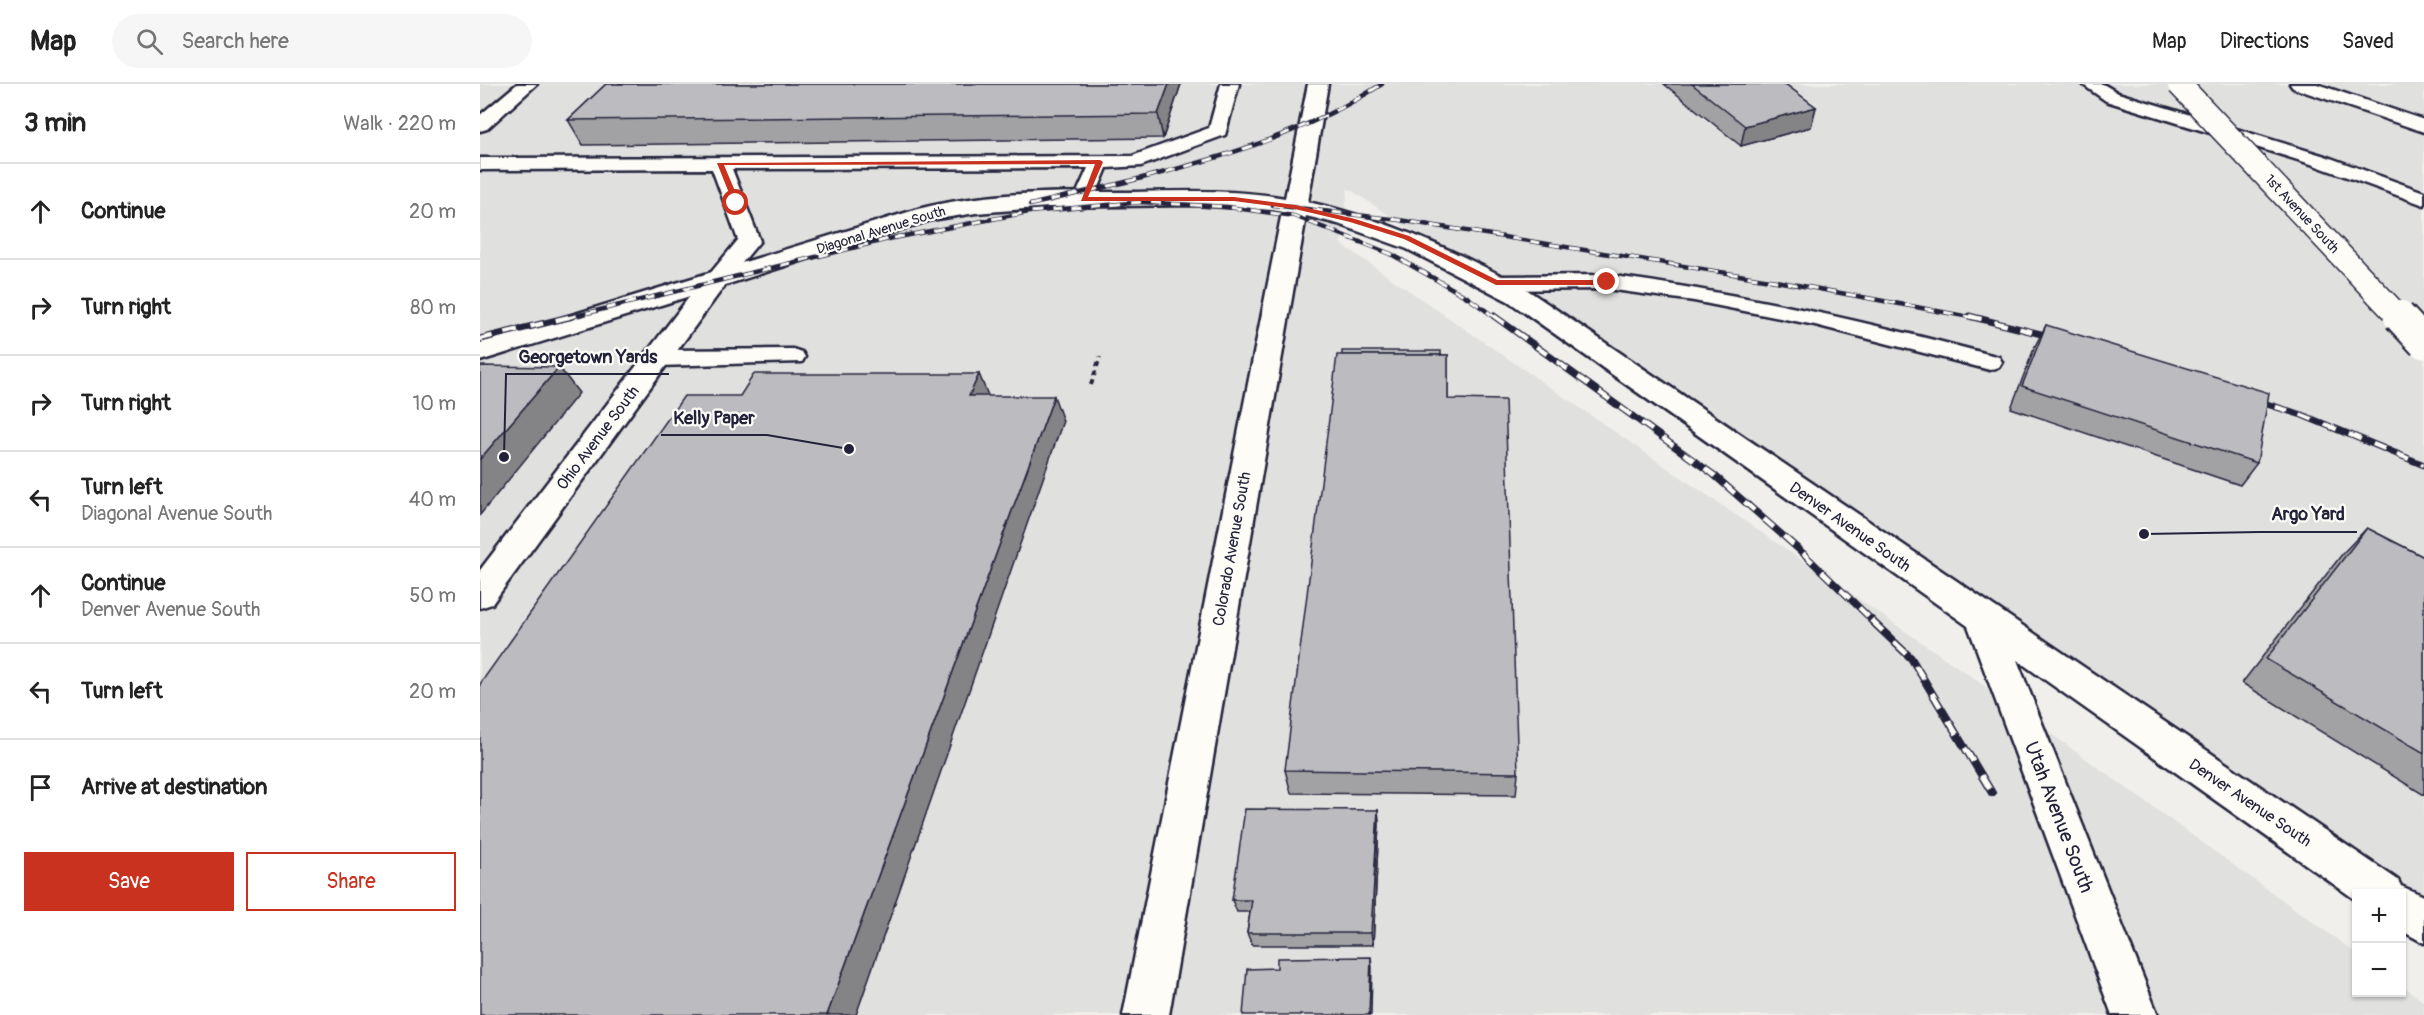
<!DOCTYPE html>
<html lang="en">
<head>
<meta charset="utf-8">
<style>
	:root { --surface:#fff; --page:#f6f6f6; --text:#222; --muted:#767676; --line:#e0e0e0; --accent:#c8321e }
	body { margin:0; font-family:Pangolin,sans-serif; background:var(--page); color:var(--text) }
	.controls { position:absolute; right:18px; bottom:18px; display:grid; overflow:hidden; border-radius:0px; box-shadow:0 2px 4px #0004 }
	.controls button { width:54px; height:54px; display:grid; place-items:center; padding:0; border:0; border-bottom:2px solid var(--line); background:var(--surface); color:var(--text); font:30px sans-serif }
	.stop { position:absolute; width:18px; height:18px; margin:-14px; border:4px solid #c8321e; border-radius:50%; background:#fff }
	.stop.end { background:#c8321e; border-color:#fff; box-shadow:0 2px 6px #0008 }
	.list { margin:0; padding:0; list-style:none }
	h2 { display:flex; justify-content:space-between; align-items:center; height:78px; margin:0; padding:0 24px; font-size:26px }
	h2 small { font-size:20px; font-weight:400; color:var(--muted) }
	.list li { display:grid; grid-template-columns:39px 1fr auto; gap:18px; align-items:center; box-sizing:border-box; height:96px; padding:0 24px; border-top:2px solid var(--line) }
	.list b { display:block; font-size:22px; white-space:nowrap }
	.list p { margin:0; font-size:20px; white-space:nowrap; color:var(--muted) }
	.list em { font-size:20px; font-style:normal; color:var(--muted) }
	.actions { display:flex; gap:12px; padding:18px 24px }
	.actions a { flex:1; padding:14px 0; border:2px solid var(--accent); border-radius:0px; text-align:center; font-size:21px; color:var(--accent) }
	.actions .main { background:var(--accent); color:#fff }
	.icon { flex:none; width:33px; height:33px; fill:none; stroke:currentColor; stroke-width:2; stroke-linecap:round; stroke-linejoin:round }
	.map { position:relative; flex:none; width:1944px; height:931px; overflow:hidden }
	header { display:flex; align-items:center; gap:36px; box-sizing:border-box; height:84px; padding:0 30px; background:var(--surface); border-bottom:2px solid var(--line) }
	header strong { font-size:28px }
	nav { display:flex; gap:33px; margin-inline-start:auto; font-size:21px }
	.search { width:420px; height:54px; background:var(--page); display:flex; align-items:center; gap:15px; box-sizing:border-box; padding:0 21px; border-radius:33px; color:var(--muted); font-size:22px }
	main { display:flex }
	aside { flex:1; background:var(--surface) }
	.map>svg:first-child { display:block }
</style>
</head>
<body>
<header>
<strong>Map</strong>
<div class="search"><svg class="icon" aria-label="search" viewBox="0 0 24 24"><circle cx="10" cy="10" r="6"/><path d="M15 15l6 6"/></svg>Search here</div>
<nav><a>Map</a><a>Directions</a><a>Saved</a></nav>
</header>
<main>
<aside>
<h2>3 min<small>Walk · 220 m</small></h2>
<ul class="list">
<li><svg class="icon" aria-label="ahead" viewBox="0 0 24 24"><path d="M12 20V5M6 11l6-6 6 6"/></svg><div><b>Continue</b></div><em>20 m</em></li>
<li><svg class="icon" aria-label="right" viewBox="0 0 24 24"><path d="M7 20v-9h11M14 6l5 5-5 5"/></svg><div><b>Turn right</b></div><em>80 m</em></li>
<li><svg class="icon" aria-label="right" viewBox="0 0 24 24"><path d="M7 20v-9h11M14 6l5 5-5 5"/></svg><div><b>Turn right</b></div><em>10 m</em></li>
<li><svg class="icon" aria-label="left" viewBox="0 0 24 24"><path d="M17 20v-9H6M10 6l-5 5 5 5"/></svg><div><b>Turn left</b><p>Diagonal Avenue South</p></div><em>40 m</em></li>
<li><svg class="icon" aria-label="ahead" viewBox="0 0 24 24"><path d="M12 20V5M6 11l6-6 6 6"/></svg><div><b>Continue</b><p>Denver Avenue South</p></div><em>50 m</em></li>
<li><svg class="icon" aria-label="left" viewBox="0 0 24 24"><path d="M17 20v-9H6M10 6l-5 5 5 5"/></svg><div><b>Turn left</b></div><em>20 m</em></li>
<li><svg class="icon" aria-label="arrive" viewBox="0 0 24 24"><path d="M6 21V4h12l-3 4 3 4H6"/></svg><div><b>Arrive at destination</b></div></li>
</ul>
<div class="actions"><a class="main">Save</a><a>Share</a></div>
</aside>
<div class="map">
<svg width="1944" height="931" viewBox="0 0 1944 931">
	<rect width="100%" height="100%" fill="#f0efec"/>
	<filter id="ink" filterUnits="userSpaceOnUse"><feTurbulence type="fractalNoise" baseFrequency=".0167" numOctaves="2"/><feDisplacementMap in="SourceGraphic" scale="12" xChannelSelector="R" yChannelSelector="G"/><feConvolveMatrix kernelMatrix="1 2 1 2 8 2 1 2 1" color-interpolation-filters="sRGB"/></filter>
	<g filter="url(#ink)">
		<polygon fill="#e0e0df" points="0,0 1944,0 1944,827 868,104 861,160 1492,593 1876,869 1876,908 1922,908 1922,901 1944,918 1944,931 0,931"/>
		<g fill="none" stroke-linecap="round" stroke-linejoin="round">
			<g stroke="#22223b" stroke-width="5">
				<g id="lane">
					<polygon points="37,0 57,0 7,45 0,47 0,31"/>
					<polygon points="741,0 759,0 745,51 661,82 627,84 614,115 611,119 597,119 594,115 608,84 252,85 280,157 243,202 227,202 224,197 258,156 232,85 0,86 0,74 652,72 729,44"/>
					<polygon points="1602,0 1623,0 1638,9 1845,72 1944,108 1944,121 1831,80 1626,17"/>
					<polygon points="1810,0 1837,0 1944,36 1944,48 1813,4"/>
					<path d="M 1127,191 C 1260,209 1389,238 1519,273 L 1522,278 L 1519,283 L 1510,286 L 1335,241 L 1214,217 L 1127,205 L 1016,206 L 1008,204 L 1005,199 L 1008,194 L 1016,192 Z"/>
					<polygon points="313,265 322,268 325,273 322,278 178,282 169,279 166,274 169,269 178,266"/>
				</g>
			</g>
			<g stroke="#22223b" stroke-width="5">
				<path id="street" d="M 828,0 L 848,0 L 828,118 C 906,135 977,167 1046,205 L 1918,796 L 1921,802 L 1944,812 L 1944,859 L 1922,847 L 1922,810 L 1876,810 L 1876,816 L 1537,576 L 1678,931 L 1632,931 L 1488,542 L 1028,217 L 927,165 L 858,140 L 826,132 L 689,931 L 643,931 L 802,128 L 793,126 L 713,121 L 568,123 L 496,129 L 451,136 L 245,201 L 12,520 L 0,524 L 0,486 L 210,212 L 0,277 L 0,259 L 438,125 C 509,107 582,108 654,108 C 704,107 755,105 805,114 Z"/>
			</g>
			<polyline stroke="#22223b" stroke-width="4" stroke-dasharray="5 4.5" stroke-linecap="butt" points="611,301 620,273"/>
			<use href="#lane" fill="#fdfcf7" fill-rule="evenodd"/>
			<use href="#street" fill="#fdfcf7" fill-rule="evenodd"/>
			<g stroke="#22223b" stroke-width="4.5">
				<g id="rail-far2">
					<path d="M 550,121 C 671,91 795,69 902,0"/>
					<polyline points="793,121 919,136 1296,197 1495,234"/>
					<polyline points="414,154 549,128 661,118 748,123 814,132 911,170 987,213 1016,234"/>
					<polyline points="87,234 421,152"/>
				</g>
			</g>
			<g stroke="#22223b" stroke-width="7">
				<g id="rail-far1">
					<polyline points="1014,232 1234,391 1325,471 1393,537"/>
					<polyline points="1489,232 1577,254"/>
					<polyline points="0,255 93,232"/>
					<polyline points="1771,315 1822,331 1944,381"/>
				</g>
			</g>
			<g stroke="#22223b" stroke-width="8">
				<polyline id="rail" points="1391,536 1431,574 1512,709"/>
			</g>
			<use href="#rail-far2" stroke="#fdfcf7" stroke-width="3" stroke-dasharray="10" stroke-linecap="butt"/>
			<use href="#rail-far1" stroke="#fdfcf7" stroke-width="4.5" stroke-dasharray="13" stroke-linecap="butt"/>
			<use href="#rail" stroke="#fdfcf7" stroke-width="5" stroke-dasharray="16" stroke-linecap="butt"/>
			<g stroke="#22223b" stroke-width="26" stroke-linecap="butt">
				<polyline id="primary-bridge-far1" points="1699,0 1920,234"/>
			</g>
			<g stroke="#22223b" stroke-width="35" stroke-linecap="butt">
				<polyline id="primary-bridge" points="1919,232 1944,259"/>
			</g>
			<use href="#primary-bridge-far1" stroke="#fdfcf7" stroke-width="23"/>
			<use href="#primary-bridge" stroke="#fdfcf7" stroke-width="31"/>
		</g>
		<g fill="#a2a2a5" stroke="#22223b" stroke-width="1.5">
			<polygon points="126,0 701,0 683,54 103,61 88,36"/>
			<polygon points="1184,0 1305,0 1336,23 1331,43 1261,62"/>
			<polygon points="1566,241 1777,379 1760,401 1531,324 1555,262"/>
			<polygon points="961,271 968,271 968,315 1038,689 1036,711 811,709 805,686"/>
			<polygon points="1887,444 1944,473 1944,711 1762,599 1863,469"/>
			<polygon points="898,726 899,739 893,861 772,861 767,849 770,828 757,828 752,816"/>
		</g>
		<g fill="#848486" stroke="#22223b" stroke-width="1.5">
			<polygon points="689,0 701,0 683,54 678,30"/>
			<polygon points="1336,23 1331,43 1261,62 1265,42"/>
			<polygon points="79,283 99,309 0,431 0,375"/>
			<polygon points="499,290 510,316 489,312"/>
			<polygon points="574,312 583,337 376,931 347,931"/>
			<polygon points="898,726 899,739 893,861 891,849"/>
			<polygon points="891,873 892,884 891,931 889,931"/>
		</g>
		<g fill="#bcbcc0" stroke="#22223b" stroke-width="1.5">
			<polygon points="126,0 689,0 678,30 88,36"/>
			<polygon points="1212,0 1305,0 1336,23 1265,42"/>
			<polygon points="1566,241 1789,309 1777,379 1542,302"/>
			<rect x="862" y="267" width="99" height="4"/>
			<polygon points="857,271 968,271 968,315 1025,316 1038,689 805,686"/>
			<polygon points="0,282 79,283 0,375"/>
			<polygon points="274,290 499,290 489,312 574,312 347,931 0,931 0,600 204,312 260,312"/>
			<polygon points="1887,444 1944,473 1944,669 1786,575"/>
			<polygon points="765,725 898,726 891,849 767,849 772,816 752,816"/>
			<polygon points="891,873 889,931 763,931 767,885 797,884 797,874"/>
		</g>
	</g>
	<polygon fill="#c8321e" points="620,76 623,78 608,113 754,113 815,121 875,135 929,152 1017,196 1127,196 1131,198 1127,201 1016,201 924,155 870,138 815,125 754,117 601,117 615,80 244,81 260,119 256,121 253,119 237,79"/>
	<g text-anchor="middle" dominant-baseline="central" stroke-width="4.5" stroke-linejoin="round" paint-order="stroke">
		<g font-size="14" fill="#22223b" stroke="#fdfcf7">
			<text transform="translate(1822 130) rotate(47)">1st Avenue South</text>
			<text transform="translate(401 146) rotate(-17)">Diagonal Avenue South</text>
		</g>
		<g font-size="16" fill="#22223b" stroke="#fdfcf7">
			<text transform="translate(118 354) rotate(-53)">Ohio Avenue South</text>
			<text transform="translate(1370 443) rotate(35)">Denver Avenue South</text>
			<text transform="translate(752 465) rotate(-80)">Colorado Avenue South</text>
			<text transform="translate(1770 719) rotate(34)">Denver Avenue South</text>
		</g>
		<g font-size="20" fill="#22223b" stroke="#fdfcf7">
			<text transform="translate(1579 733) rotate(69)">Utah Avenue South</text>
		</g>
	</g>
	<path fill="none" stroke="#22223b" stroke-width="2" d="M24 373L26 290H189M369 365L287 351H181M1664 450L1780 448H1877"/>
	<g fill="#22223b" stroke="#fdfcf7" stroke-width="2">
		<circle cx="24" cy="373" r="6"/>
		<circle cx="369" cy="365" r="6"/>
		<circle cx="1664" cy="450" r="6"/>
	</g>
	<g font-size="18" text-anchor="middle" font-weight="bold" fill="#22223b" stroke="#fdfcf7" stroke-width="4.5" stroke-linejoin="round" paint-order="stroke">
		<text x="108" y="279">Georgetown Yards</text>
		<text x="234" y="340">Kelly Paper</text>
		<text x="1828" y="436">Argo Yard</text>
	</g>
</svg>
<div class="controls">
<button>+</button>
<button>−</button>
</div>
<div class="stop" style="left:256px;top:119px"></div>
<div class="stop end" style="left:1127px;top:198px"></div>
</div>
</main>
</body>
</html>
